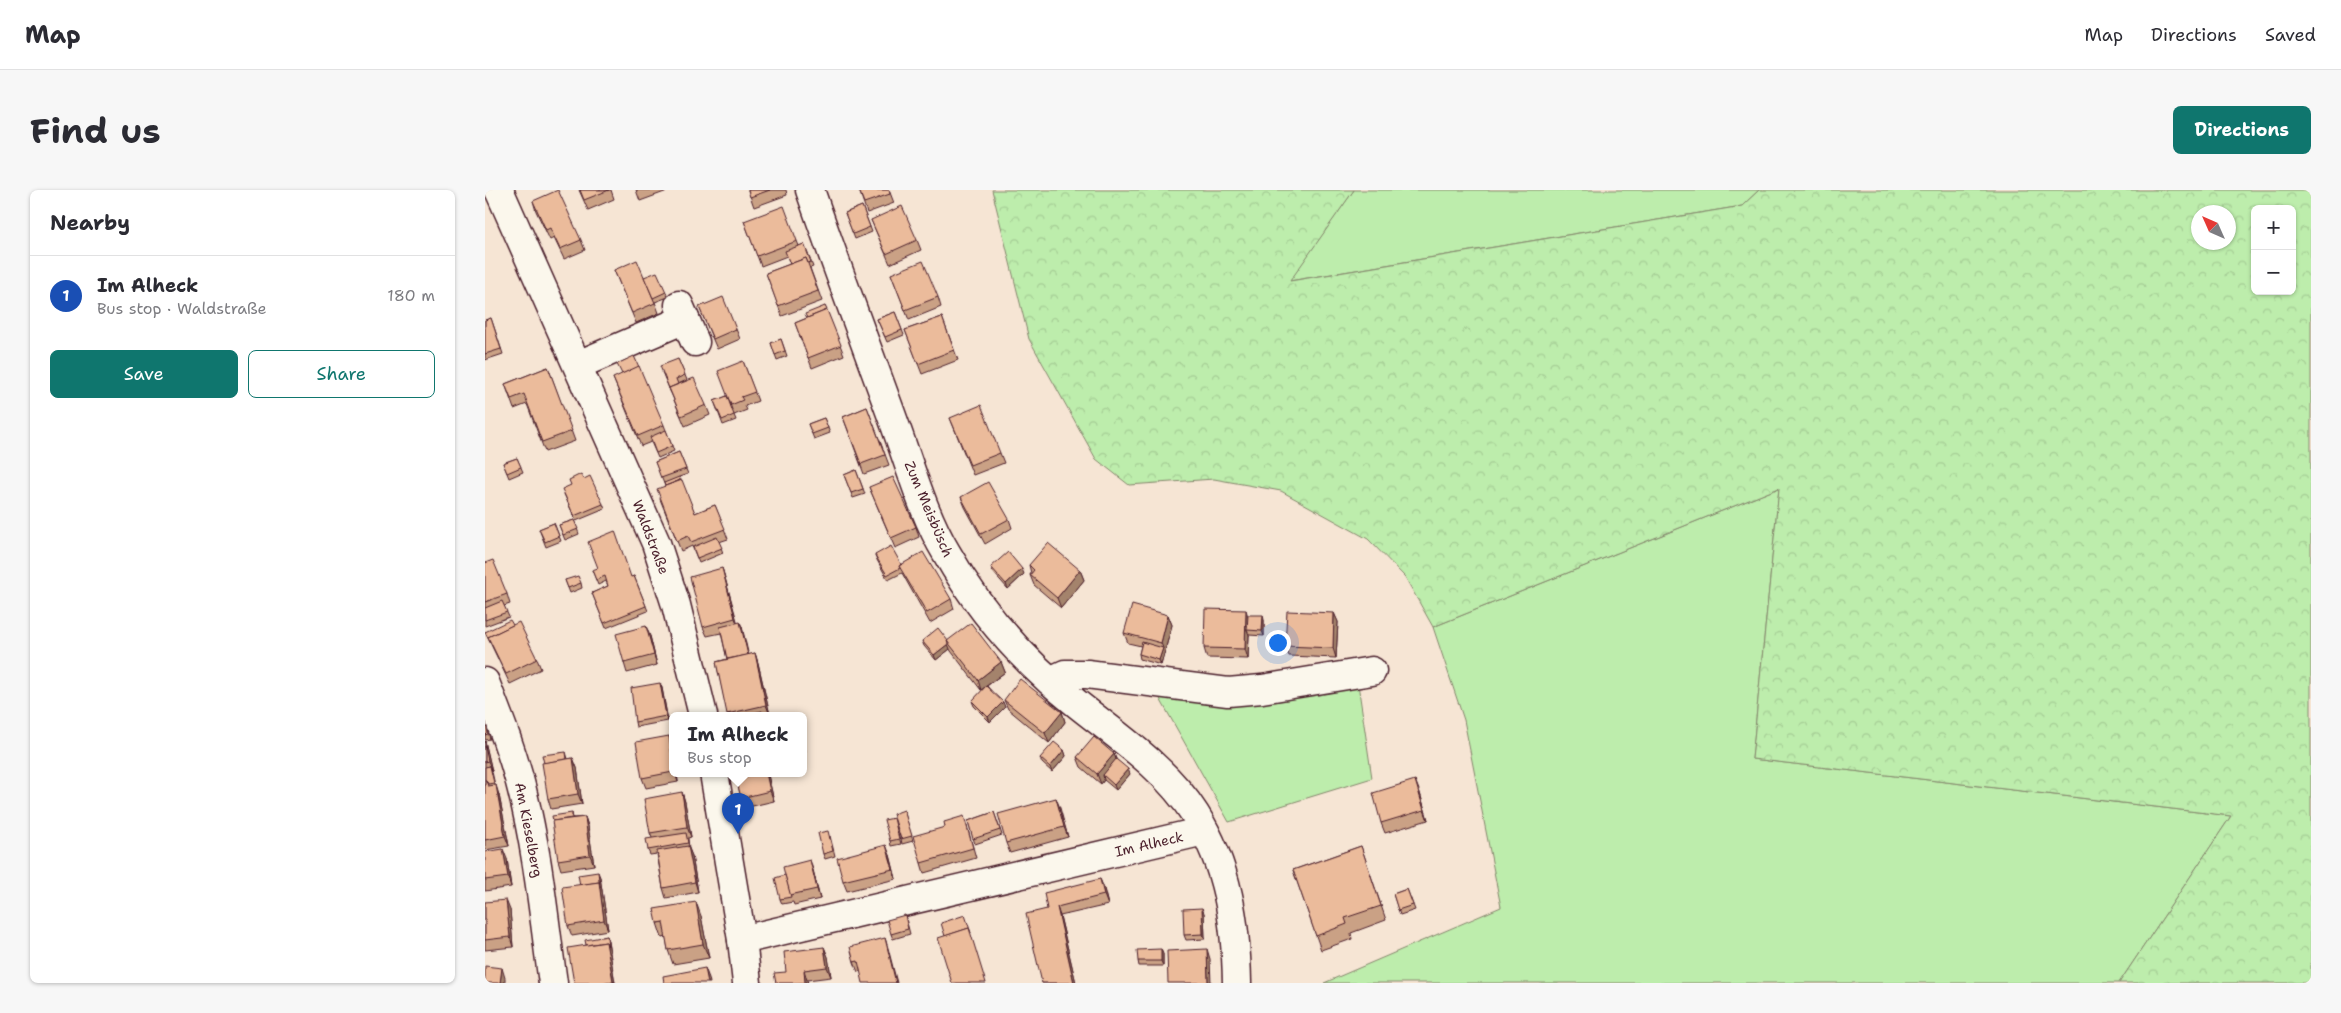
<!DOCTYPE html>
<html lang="en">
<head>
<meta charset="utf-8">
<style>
	:root { --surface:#fff; --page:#f7f7f7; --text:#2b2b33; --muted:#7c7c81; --line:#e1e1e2; --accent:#0f766e }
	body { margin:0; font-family:"Shantell Sans",sans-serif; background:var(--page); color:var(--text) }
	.controls { position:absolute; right:15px; top:15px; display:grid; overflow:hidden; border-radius:8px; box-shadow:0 1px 4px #0004 }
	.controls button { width:45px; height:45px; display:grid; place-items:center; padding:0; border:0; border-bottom:1px solid var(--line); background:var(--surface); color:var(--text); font:25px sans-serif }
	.compass { position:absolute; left:1706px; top:15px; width:45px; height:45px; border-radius:50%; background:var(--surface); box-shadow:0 1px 4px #0004; rotate:315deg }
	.you { position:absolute; left:792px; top:452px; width:18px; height:18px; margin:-12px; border:4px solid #fff; border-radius:50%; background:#1a73e8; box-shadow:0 0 0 8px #1a73e833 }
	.badge { display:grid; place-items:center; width:32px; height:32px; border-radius:50%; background:var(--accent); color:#fff; font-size:16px; font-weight:700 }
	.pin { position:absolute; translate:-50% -41px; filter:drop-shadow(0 1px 2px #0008) }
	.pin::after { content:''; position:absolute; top:26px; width:18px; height:15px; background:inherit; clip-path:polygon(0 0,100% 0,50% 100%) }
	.popup { position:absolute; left:184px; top:522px; width:138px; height:65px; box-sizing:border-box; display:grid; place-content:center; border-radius:8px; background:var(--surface); filter:drop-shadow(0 1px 4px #0005); font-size:16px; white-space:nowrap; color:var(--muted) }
	.popup b { font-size:19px; color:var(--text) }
	.popup::after { content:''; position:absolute; left:50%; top:100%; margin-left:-10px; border:10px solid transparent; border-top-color:var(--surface) }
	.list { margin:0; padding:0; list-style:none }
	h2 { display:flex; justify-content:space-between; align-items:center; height:65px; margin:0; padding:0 20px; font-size:21px }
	h2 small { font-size:16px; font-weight:400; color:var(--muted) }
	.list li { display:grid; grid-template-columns:32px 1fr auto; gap:15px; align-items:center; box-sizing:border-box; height:80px; padding:0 20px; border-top:1px solid var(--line) }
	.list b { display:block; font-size:19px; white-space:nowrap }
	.list p { margin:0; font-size:16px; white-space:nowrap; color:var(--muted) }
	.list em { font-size:16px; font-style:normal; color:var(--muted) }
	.actions { display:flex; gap:10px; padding:15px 20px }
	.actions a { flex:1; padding:11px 0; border:1px solid var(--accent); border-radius:8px; text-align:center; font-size:18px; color:var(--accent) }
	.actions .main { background:var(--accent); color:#fff }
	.map { position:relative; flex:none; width:1826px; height:793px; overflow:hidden; border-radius:8px }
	header { display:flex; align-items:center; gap:30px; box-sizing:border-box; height:70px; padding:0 25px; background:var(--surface); border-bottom:1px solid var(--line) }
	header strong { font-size:24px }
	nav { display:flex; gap:28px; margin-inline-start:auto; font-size:18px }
	.intro { display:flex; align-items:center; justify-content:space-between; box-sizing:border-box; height:120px; padding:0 30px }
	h1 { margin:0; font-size:35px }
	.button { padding:12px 22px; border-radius:8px; background:var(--accent); color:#fff; font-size:18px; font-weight:700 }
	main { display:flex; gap:30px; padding:0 30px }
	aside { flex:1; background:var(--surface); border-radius:8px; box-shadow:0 1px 4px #0004 }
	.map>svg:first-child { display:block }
</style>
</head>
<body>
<header>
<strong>Map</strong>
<nav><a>Map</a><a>Directions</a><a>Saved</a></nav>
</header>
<div class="intro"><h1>Find us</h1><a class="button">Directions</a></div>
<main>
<aside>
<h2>Nearby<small></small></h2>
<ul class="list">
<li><span class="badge" style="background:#1a4fb4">1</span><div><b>Im Alheck</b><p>Bus stop · Waldstraße</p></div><em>180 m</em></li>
</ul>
<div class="actions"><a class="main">Save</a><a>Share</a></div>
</aside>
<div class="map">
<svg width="1826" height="793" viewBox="0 0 1826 793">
	<defs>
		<pattern id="forest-crowns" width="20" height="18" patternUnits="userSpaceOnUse" patternTransform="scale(1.25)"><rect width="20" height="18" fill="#bdedac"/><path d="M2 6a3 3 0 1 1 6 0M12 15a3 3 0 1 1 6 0" fill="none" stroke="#a4cb94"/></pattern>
	</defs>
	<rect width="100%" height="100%" fill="#f6e5d4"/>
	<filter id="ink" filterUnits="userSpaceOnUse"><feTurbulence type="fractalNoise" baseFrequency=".02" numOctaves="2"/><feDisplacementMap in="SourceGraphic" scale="10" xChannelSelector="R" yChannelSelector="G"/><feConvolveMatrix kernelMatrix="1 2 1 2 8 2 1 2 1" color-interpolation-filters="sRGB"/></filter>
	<g filter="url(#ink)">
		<g fill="#bdedac" stroke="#84866c">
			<polygon points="869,0 1274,0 1257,16 804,91"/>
			<polygon points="1294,298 1267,569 1746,626 1634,793 839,793 1016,717 979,530 948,437"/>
			<polygon points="873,494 887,588 744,632 674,507 748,510"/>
		</g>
		<path fill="url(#forest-crowns)" stroke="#84866c" fill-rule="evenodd" d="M 507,0 L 869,0 L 805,91 L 1257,16 L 1274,0 L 1826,0 L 1826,793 L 1634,793 L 1746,626 L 1267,569 L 1294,298 L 948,437 L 920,387 L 883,349 L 796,301 L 729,289 L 644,295 L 611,269 L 544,149 ZM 1770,19 L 1807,19 L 1807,101 L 1770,101 ZM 1714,22 L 1744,22 L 1744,52 L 1714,52 Z"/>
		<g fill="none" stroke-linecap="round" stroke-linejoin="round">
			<g stroke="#4a1f2b" stroke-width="31">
				<g id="minor">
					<polyline points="14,0 171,353 191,415 218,525"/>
					<path d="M 325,0 C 352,78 381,155 409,232 C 424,273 439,326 461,362 C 494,421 538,471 591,513 C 632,546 681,578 710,624 C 743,676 751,733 752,793"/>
					<polyline points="194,115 210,152"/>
					<polyline points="93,175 200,129"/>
					<polyline points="565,491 580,484 602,484 743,502 777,499 887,481"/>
					<path d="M 0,492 C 14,528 28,563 37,600 C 53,663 59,729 68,793"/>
					<polyline points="229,583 257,750 262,793"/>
					<polyline points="257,750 719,641"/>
				</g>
			</g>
			<use href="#minor" stroke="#fbf7ec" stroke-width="28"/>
		</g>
		<g fill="#caa185" stroke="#4a1f2b">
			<polygon points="94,0 126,0 129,9 103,20"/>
			<polygon points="151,0 185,0 155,11"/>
			<polygon points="263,0 301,0 302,5 269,17"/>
			<polygon points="374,0 404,0 409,13 382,23"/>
			<polygon points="48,11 96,50 100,60 79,69 69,48 65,50 51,21"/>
			<polygon points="377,16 387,42 370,49 360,23"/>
			<polygon points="386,30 432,50 436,60 405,74"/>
			<polygon points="259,31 312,51 314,56 319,54 328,77 325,78 337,111 297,126 281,83 305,74 302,66 276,76"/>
			<polygon points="129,80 159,87 181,102 183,107 170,112 174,123 151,133"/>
			<polygon points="406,84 453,107 456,117 424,130"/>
			<polygon points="340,116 359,165 327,178 310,133 322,128"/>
			<polygon points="214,117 251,139 255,149 232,159"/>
			<polygon points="410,122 419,145 402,152 392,129"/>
			<polygon points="457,127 473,170 437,184 420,140"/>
			<polygon points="6,128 18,164 0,170 0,130"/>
			<polygon points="296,149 302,166 292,170 286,153"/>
			<polygon points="193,169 202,190 193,194 221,215 225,225 200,236 177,182"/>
			<polygon points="258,171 273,211 260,216 262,220 249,225 251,230 238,235 229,211 242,206"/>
			<polygon points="63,177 90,251 60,262 42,214 29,219 20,194"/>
			<polygon points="128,188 179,235 189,261 173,268 166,252 156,256"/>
			<polygon points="382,217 404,275 379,284 358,227"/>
			<polygon points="339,228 345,243 329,249 323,234"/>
			<polygon points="465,228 515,263 519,273 488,285"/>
			<polygon points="194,262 203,284 194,287 210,323 230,315 243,349 234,352 238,363 214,373 207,356 196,361 175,309 180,296 170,272"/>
			<polygon points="32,268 38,282 24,288 18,273"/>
			<polygon points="371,280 380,304 368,308 359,285"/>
			<polygon points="99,289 118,314 120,319 91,331 79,304"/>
			<polygon points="384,297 431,337 434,347 410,358"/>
			<polygon points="476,307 524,329 527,338 500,354 480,317"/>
			<polygon points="89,330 94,344 80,350 74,335"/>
			<polygon points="69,333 76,351 61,357 54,339"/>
			<polygon points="390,365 416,374 466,409 469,419 445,433 417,383 403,390 392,370"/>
			<polygon points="0,373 22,404 25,414 19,416 24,427 0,436"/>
			<polygon points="544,375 595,380 599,390 576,418 549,395 545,385 546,383"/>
			<polygon points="506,377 539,384 523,399 508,382"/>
			<polygon points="237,378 240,388 252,433 257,437 263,465 270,463 273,473 285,525 243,525 231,472 242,469 236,443 222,446 218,437"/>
			<polygon points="107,380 146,387 149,386 163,421 121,438 107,403 123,396 121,391 113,395"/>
			<polygon points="80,390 96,393 97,398 85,403"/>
			<polygon points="849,423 853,432 851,468 804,466 800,456"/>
			<polygon points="683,425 687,435 676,475 655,469 654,464 656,456 643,453 639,443"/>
			<polygon points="763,425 779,430 779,446 764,445 763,469 722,468 719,458"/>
			<polygon points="28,435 52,469 56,479 25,494 0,442"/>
			<polygon points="165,446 172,475 142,483 139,473"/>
			<polygon points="437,451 463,451 516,472 520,482 502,496 520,517 505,532 489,516 487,511 500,498 496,500 466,461 465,459 451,470 439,456"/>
			<polygon points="175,493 177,498 183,531 151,537 150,532"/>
			<polygon points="519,510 577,522 580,532 564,553 523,519"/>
			<polygon points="0,532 2,537 5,549 0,550"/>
			<polygon points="184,546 188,561 188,583 192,583 193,592 161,598 157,588"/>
			<polygon points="318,549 321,562 318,563"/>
			<polygon points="0,551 10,595 14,605 24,656 0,660"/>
			<polygon points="579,560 581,566 567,582 557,573 555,568"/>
			<polygon points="81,562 83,569 88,568 92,578 97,614 66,619 63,609"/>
			<polygon points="629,564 631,569 645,584 631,600 619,590 616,594 596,577 592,567"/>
			<polygon points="250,583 293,583 283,585 289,611 259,618 256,608"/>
			<polygon points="934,600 943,630 900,643 896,633"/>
			<polygon points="197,602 200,612 206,647 203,648 204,659 207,666 213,702 181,708 178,698 172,664 165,665 163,660 167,648 165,643"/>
			<polygon points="571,608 583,647 525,663 521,653"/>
			<polygon points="419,620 428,651 417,654 416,649"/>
			<polygon points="509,622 517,645 490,654 483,631"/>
			<polygon points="87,623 88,628 100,627 103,636 109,675 76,680 73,670"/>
			<polygon points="409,628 416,654 406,656 405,651"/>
			<polygon points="482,636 491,668 439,683 436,673 460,637"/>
			<polygon points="345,646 350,666 340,669 338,664"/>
			<polygon points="876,656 901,730 866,743 867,749 836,760 808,680"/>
			<polygon points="0,662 22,669 26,697 0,701"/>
			<polygon points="405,665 411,689 362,701 358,691"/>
			<polygon points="328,680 335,709 309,715 308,712 297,714 295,709"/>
			<polygon points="115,687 123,740 87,746 83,736 95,695"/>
			<polygon points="615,689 619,699 623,715 575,726 591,793 557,793 562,719"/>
			<polygon points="922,699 930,720 915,725 908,704"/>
			<polygon points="0,712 25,720 28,757 0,760"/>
			<polygon points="719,723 720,749 701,750 699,745"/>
			<polygon points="420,725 425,744 408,749 406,744"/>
			<polygon points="216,726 224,768 188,774 183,760 181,747 177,748 172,733"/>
			<polygon points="122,746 123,751 130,793 89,793 101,755"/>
			<polygon points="339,757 343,767 346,787 322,790 301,782"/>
			<polygon points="403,758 375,781 373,782 369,772"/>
			<polygon points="678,764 678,776 654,776 653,771"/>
		</g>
		<g fill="#a4836c" stroke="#4a1f2b">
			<polygon points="237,378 240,388 254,438 250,428"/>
			<polygon points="537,379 539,384 523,399 521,394"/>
			<polygon points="595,380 599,390 576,418 572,408"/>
			<polygon points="761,420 764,430 762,440 764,445 763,469 760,459"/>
			<polygon points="849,423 853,432 851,468 848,458"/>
			<polygon points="683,425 687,435 676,475 674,470 678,458 676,453"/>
			<polygon points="778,425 779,430 779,446 777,441"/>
			<polygon points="255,432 257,437 266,475 264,470"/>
			<polygon points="161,436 165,446 172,475 169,465"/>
			<polygon points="463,454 465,459 451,470 449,465"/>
			<polygon points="270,463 273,473 285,525 281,515"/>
			<polygon points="516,472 520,482 496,500 493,490"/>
			<polygon points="175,493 177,498 183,531 181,526"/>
			<polygon points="518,512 520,517 505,532 503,527"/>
			<polygon points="577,522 580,532 564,553 560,543"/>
			<polygon points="184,546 188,561 188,573"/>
			<polygon points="318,549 321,562 318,554"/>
			<polygon points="0,551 7,581 3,571 0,556"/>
			<polygon points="579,560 581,566 567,582 565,577"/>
			<polygon points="629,564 633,574 618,585 619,590 616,594 612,584"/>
			<polygon points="88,568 92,578 97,614 93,604"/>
			<polygon points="643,579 645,584 631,600 629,595"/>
			<polygon points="190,583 192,583 193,592"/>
			<polygon points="281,583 282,583 283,585 289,611 285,601"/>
			<polygon points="930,590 934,600 943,630 939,620"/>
			<polygon points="11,595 14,605 24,656 20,646"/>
			<polygon points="197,602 200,612 206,647 202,637"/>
			<polygon points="571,608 575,618 583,647 579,637"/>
			<polygon points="100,627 103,636 109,675 105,665"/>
			<polygon points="401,655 405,665 411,689 408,679"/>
			<polygon points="203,656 207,666 213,702 210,692"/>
			<polygon points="18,659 22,669 26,697 23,687"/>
			<polygon points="325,670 328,680 335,709 332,699"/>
			<polygon points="113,682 115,687 123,740 119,730 114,692"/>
			<polygon points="615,689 619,699 623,715 619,705"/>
			<polygon points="21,710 25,720 28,757 25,747"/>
			<polygon points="211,712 216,726 224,768 218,754"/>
			<polygon points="572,717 575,726 591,793 589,793"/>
			<polygon points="717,718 719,723 720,749 718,744"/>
			<polygon points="122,746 123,751 130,793 129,793 128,791 121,752"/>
			<polygon points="400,748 403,758 412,793 411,793"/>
			<polygon points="339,757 343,767 346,787 342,777"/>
			<polygon points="676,759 678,764 678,776 676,771"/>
			<polygon points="722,759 725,769 726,793 723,793"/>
			<polygon points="17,778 20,788 20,793 15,793"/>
			<polygon points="220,778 224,788 225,793 223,793"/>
			<polygon points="319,780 322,790 323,793 320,793"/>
		</g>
		<g fill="#ebbb9b" stroke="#4a1f2b">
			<polygon points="73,0 96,50 75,59 65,38 61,40 48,11"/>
			<polygon points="95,0 124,0 99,10"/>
			<polygon points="263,0 285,0 265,7"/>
			<polygon points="374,0 404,0 405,4 379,13"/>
			<polygon points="299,16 312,51 272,66 259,31"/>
			<polygon points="377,16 385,37 368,44 360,23"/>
			<polygon points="417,16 432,50 401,64 386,30"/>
			<polygon points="319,54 326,72 323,73 321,68 305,74 300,61"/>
			<polygon points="321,68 333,101 293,116 281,83"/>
			<polygon points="152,70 170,113 147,123 129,80"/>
			<polygon points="438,71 453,107 420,120 406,84"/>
			<polygon points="172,82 181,102 168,108 159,87"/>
			<polygon points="238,107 251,139 228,149 214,117"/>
			<polygon points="340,116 342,120 322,128 320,124"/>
			<polygon points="342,120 356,155 323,168 310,133"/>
			<polygon points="410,122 417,140 400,147 392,129"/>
			<polygon points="457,127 469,160 433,174 420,140"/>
			<polygon points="6,128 16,159 0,164 0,130"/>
			<polygon points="296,149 300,161 290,165 286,153"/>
			<polygon points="149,166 154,177 137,184 132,174"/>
			<polygon points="193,169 200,185 191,189 193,194 184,198 186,203 175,176"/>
			<polygon points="258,171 270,202 256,207 258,210 246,215 233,181"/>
			<polygon points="154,176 179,235 153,246 128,188"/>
			<polygon points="63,177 87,241 57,252 39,204 26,209 20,194"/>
			<polygon points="209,188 221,215 196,226 184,198"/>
			<polygon points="242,206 249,225 237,230 229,211"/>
			<polygon points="496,215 515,263 485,275 465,228"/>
			<polygon points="382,217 400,265 376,274 358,227"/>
			<polygon points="339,228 343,238 327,244 323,234"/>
			<polygon points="181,240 187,256 171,263 165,247"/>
			<polygon points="194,262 201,279 176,288 170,272"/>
			<polygon points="32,268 36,277 22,283 18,273"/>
			<polygon points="371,280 378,299 366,303 359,285"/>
			<polygon points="96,284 99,289 105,286 118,314 89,326 77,299 86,295 84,290"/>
			<polygon points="194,287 195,290 180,296 179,293"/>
			<polygon points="408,287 431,337 406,348 384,297"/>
			<polygon points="197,290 210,323 230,315 240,339 206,352 203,346 192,351 172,299"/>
			<polygon points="503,292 524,329 496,344 476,307"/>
			<polygon points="89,330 93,339 78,345 74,335"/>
			<polygon points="69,333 74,346 60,352 54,339"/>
			<polygon points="130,341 146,387 149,386 161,416 119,433 107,403 123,396 120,386 111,390 107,380 113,378 103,352"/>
			<polygon points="232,347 237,358 212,368 208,357"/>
			<polygon points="563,353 595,380 572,408 545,385 549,380 544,375"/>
			<polygon points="406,356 416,374 414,376 415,378 402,385 390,365"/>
			<polygon points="438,362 466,409 442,423 414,376"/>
			<polygon points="523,362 537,379 521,394 506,377"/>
			<polygon points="8,370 22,404 0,412 0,373"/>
			<polygon points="237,378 250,428 218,437 205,387"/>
			<polygon points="93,386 96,393 83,398 80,390"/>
			<polygon points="17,411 22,422 0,430 0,418"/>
			<polygon points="647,415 683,425 676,453 639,443"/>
			<polygon points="720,419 761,420 760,459 719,458"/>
			<polygon points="802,421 849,423 848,458 800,456"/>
			<polygon points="763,425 778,425 777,441 762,440"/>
			<polygon points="25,430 28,435 3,447 5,452 0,442"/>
			<polygon points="34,432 52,469 21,484 3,447"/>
			<polygon points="255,432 263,465 242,469 235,437"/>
			<polygon points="486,433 516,472 493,490 462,451"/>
			<polygon points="161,436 169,465 139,473 131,444"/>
			<polygon points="453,438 463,451 462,451 463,454 449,465 437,451"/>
			<polygon points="657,452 678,458 674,470 654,464"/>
			<polygon points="270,463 281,515 242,524 231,472"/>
			<polygon points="535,489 577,522 560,543 519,510"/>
			<polygon points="175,493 181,526 150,532 146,498"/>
			<polygon points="501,496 518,512 503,527 487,511"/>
			<polygon points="277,521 278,525 260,525"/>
			<polygon points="0,532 1,532 3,544 0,545"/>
			<polygon points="184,546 188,573 188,582 157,588 151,552"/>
			<polygon points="609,547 629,564 612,584 592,567"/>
			<polygon points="569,552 579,560 565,577 555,568"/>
			<polygon points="0,556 3,571 0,572"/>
			<polygon points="81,562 82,569 59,573 57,565"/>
			<polygon points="88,568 93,604 63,609 57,573"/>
			<polygon points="631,569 643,579 629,595 618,585"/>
			<polygon points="5,576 9,593 3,594 1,590 0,590 0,577"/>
			<polygon points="250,583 281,583 285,601 256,608"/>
			<polygon points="0,590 1,590 3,596 11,595 20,646 0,650"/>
			<polygon points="930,590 939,620 896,633 888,603"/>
			<polygon points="197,602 202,637 165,643 159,609"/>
			<polygon points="571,608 579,637 521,653 513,624"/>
			<polygon points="419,620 427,646 416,649 408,624"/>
			<polygon points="509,622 515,640 488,649 483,631"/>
			<polygon points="87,623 87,628 68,631 67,626"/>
			<polygon points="479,626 488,658 436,673 428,646 460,637 459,632"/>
			<polygon points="100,627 105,665 73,670 67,631"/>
			<polygon points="409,628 414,649 405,651 399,630"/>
			<polygon points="343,641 348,661 338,664 333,643"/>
			<polygon points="201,643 203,653 163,660 161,649"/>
			<polygon points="401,655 408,679 358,691 352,668"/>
			<polygon points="203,656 210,692 178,698 172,661"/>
			<polygon points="876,656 896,716 860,728 862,734 831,746 808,680"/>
			<polygon points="18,659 23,687 0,690 0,662"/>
			<polygon points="325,670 332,699 305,705 298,677"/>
			<polygon points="113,682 115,697 114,692 95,695 93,685"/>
			<polygon points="300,685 306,707 295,709 290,688"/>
			<polygon points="615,689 619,705 572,717 589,793 557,793 541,724 562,719 559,703"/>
			<polygon points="114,692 119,730 83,736 77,697"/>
			<polygon points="922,699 928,715 913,720 908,704"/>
			<polygon points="21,710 25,747 0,750 0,712"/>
			<polygon points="211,712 218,754 183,760 178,732 172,733 169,719"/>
			<polygon points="717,718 718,744 699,745 698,719"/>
			<polygon points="420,725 423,739 406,744 402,730"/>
			<polygon points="480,725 486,743 484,738 460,746 456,733"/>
			<polygon points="484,738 501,793 467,793 453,748"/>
			<polygon points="122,746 123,756 121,752 101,755 100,750"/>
			<polygon points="400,748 411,793 378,793 373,771 369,772 365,757"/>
			<polygon points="121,752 128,791 116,793 89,793 83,758"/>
			<polygon points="339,757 342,777 319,780 320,793 291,793 289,783 301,782 299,762"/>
			<polygon points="676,759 676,771 653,771 652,760"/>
			<polygon points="722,759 723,793 683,793 682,761"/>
			<polygon points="0,776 17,778 15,793 0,793"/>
			<polygon points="220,778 223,793 179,793 178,786"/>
		</g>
	</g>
	<g text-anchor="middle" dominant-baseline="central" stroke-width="4.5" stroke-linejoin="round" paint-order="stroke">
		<g font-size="14" fill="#4a1f2b" stroke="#fbf7ec">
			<text transform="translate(444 319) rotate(67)">Zum Meisbüsch</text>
			<text transform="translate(166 347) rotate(69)">Waldstraße</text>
			<text transform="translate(44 640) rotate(79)">Am Kieselberg</text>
			<text transform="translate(664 654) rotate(-13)">Im Alheck</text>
		</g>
	</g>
</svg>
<div class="controls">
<button>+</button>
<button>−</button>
</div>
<svg class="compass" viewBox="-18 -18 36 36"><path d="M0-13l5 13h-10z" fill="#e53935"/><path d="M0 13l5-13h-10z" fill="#7c7c81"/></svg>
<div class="you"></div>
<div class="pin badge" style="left:253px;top:644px;background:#1a4fb4">1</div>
<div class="popup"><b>Im Alheck</b>Bus stop</div>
</div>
</main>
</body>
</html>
